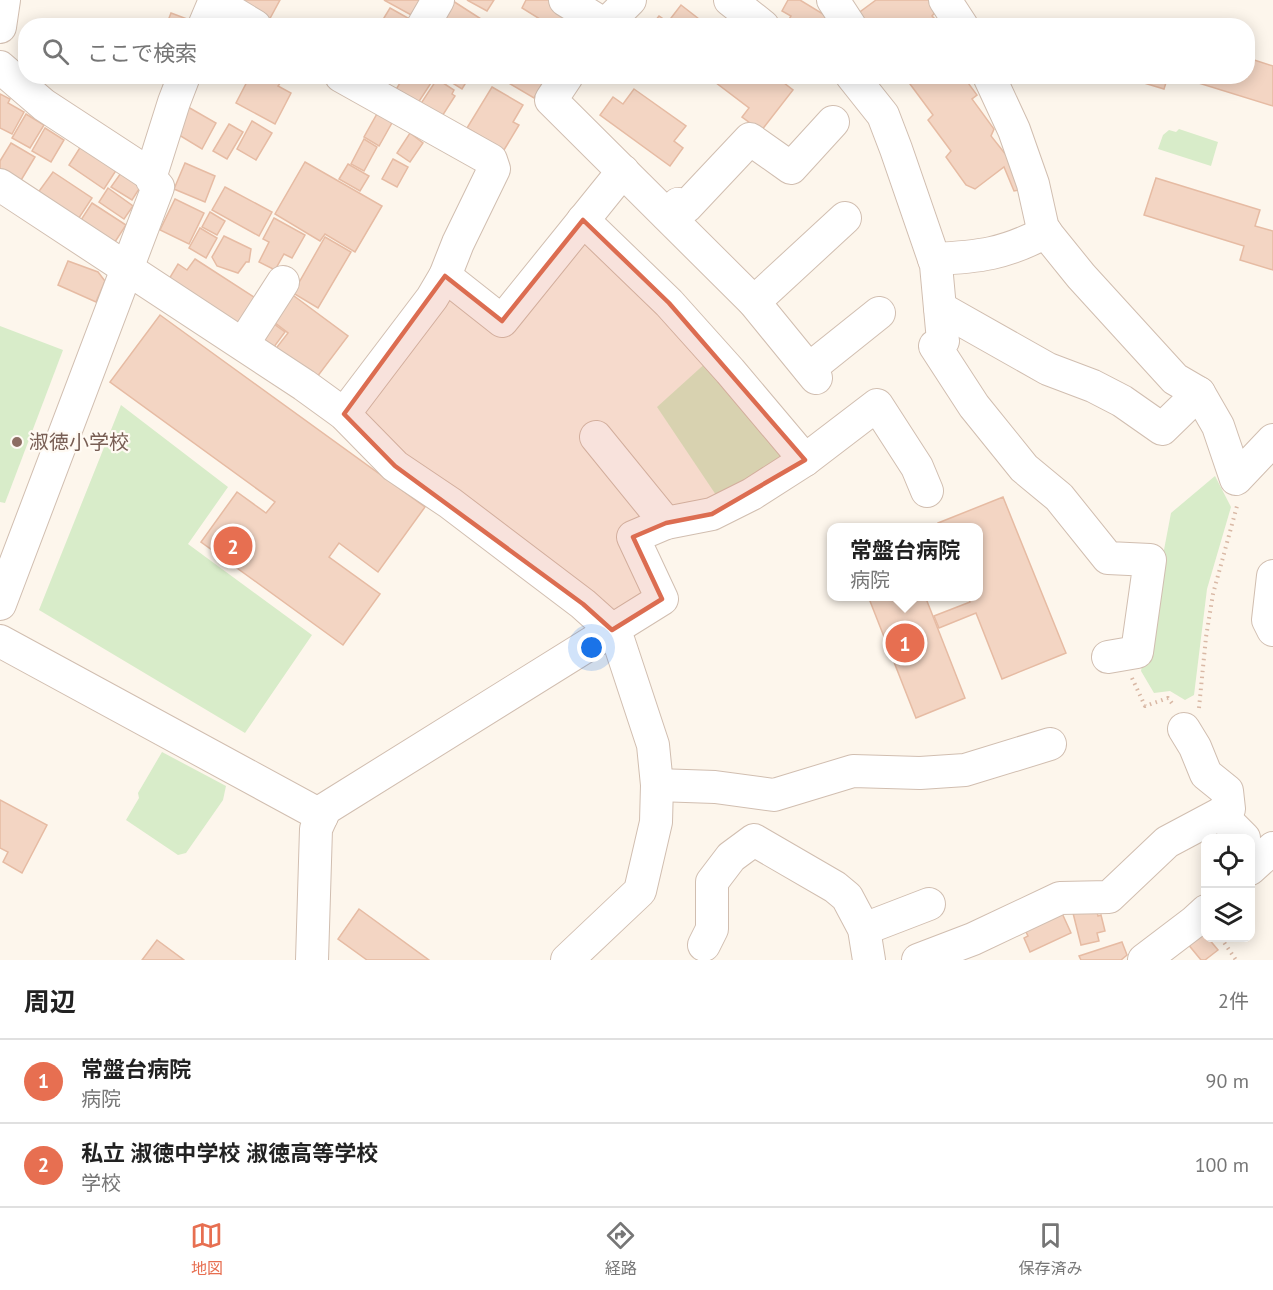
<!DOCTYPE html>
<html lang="ja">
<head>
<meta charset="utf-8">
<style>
	:root { --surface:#fff; --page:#f6f6f6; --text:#222; --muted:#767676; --line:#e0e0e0; --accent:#e76f51 }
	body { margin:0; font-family:"PT Sans","Noto Sans JP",sans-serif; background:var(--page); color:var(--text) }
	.controls { position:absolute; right:18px; bottom:18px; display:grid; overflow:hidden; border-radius:12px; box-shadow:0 3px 15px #0003 }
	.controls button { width:54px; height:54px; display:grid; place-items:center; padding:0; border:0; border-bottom:2px solid var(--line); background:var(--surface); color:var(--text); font:30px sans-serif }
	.you { position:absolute; left:592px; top:648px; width:21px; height:21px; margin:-15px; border:4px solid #fff; border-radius:50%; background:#1a73e8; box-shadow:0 0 0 9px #1a73e833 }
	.badge { display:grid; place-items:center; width:39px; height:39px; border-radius:50%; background:var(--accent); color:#fff; font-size:20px; font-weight:700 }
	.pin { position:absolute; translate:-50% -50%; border:3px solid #fff; box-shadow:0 2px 6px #0006 }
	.popup { position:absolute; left:827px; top:523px; width:156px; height:78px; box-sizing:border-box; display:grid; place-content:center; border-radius:12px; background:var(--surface); filter:drop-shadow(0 2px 4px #0005); font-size:20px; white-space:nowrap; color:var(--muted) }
	.popup b { font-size:22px; color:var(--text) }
	.popup::after { content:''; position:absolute; left:50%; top:100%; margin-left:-12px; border:12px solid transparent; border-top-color:var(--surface) }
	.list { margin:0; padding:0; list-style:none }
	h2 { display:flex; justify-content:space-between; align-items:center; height:78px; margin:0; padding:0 24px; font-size:26px }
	h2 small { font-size:20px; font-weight:400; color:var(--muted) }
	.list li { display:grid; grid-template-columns:39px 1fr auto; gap:18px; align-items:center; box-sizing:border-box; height:84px; padding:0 24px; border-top:2px solid var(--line) }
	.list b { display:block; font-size:22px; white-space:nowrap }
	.list p { margin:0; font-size:20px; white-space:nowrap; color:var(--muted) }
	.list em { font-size:20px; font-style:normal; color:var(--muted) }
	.icon { flex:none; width:33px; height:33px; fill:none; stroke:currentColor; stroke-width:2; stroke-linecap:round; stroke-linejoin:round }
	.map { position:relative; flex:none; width:1273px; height:960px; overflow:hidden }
	.search { position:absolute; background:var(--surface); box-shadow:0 3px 15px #0003; left:18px; right:18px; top:18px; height:66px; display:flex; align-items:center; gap:15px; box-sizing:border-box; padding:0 21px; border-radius:24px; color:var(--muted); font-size:22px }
	.sheet { height:246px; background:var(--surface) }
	nav { display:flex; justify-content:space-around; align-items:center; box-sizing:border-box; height:84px; border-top:2px solid var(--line); background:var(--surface); font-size:16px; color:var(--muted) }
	nav a { display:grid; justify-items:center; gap:3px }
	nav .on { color:var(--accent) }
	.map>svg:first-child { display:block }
</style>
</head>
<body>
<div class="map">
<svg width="1273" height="960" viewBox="0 0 1273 960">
	<rect width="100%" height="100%" fill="#fdf6ec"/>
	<g fill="#d8ecc9">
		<polygon points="1179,129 1218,142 1211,166 1158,149 1163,135 1169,130 1176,132"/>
		<polygon points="0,326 63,350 5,503 0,502"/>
		<polygon points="709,360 789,456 718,498 657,407"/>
		<polygon points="121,405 228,487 188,544 312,635 245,733 39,610"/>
		<polygon points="1215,476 1231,507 1207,589 1194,695 1185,700 1170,691 1154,693 1141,671 1171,513"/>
		<polygon points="162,752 226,786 223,800 186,853 178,855 126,820 139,798 138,793"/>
	</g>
	<g fill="#f3d5c3" stroke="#e6bba3" stroke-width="1.5">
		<polygon points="230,0 280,0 267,24"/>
		<polygon points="384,0 422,0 413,16"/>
		<polygon points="467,0 494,0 487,11"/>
		<polygon points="526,0 552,0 582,26 551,26 522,8"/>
		<polygon points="788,0 800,0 828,17 823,26 785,26 791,16 782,11"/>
		<polygon points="876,0 933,0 939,8 932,16 934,18 925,26 853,26 849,20"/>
		<polygon points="453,1 492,26 450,26 440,20"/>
		<polygon points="681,5 708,26 651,26 659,16 668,22"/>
		<polygon points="390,8 415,22 412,26 379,26"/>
		<polygon points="171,13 195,22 194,26 166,26"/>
		<polygon points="1248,58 1273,66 1273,106 1176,76 1248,76"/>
		<polygon points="250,76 271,76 281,82 278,86 291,93 275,124 236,103"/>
		<polygon points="404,76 427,76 433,80 416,106 394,93"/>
		<polygon points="441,76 470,76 462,89"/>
		<polygon points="497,76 542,76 545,79 534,98"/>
		<polygon points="707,76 775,76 793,90 761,131 742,117 749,108"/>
		<polygon points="909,76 963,76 977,95 972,99 994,129 991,136 1010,160 1024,189 1014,191 1004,167 975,189 966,185 946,157 951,151 928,120 933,115 910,84 913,81"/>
		<polygon points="1121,76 1168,76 1164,89"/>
		<polygon points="437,79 454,90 452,94 455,96 439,121 418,108"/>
		<polygon points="492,87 523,105 513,122 519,125 504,150 467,128"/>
		<polygon points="634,89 686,126 674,141 683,148 670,166 600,115 613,97 623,104"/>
		<polygon points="0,94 10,99 8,103 24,112 12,134 0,128"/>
		<polygon points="188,107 216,123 202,149 174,132"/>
		<polygon points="378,112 393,121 379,146 364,137"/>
		<polygon points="26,114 44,125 30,148 12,138"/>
		<polygon points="252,121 272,133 256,160 237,149"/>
		<polygon points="229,124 243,132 227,159 213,151"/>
		<polygon points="45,128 64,140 51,162 32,151"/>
		<polygon points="410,133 423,143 410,162 397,153"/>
		<polygon points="364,139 377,147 364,171 351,164"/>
		<polygon points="11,143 35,157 20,182 0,170 0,161"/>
		<polygon points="81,146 117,169 104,189 69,165"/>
		<polygon points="393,159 408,167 397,187 382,179"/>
		<polygon points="305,162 382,206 355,252 325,234 320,241 275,214"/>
		<polygon points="185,163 215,176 205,202 174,189"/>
		<polygon points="348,164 369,176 360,191 339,179"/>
		<polygon points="123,170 141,186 132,200 111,187"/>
		<polygon points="53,172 92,198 77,221 37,194"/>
		<polygon points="1156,178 1260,210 1255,226 1273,231 1273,270 1240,260 1244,246 1144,215"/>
		<polygon points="225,187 272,212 259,236 212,210"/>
		<polygon points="108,188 133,206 124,219 99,202"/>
		<polygon points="175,199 204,213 189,244 160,230"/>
		<polygon points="92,203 126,225 113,245 79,223"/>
		<polygon points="210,212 225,221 217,235 202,227"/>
		<polygon points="274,218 305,235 292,258 284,254 275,270 259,262 269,242 263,239"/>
		<polygon points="200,228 217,238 206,258 189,248"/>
		<polygon points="224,236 251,249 249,262 246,262 238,273 217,266 212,257"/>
		<polygon points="325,237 351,252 318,308 293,293"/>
		<polygon points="195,259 257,299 237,330 166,284 178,264 187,270"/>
		<polygon points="68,261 98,272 105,281 96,302 58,285"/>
		<polygon points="290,293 348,336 314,381 274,351 288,333 270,319"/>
		<polygon points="160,315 425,507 378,572 339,543 329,557 380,594 343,645 201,542 237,492 266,513 275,502 110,382"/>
		<polygon points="267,319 285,332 271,351 253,338"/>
		<polygon points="1003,497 1066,653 1002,679 976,613 939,628 934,616 970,602 968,596 978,596 978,528 940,528 938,523"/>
		<polygon points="868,596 925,596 965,698 916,718"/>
		<polygon points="0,800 47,825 22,873 3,862 8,852 0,848"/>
		<polygon points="1096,908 1098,916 1101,915 1105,931 1097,933 1099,941 1081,945 1073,913"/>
		<polygon points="359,909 429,960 367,960 338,939"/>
		<polygon points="1061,911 1071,933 1030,952 1024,938 1028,936 1024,928"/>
		<polygon points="1202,931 1206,938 1208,938 1218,950 1205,960 1201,960 1187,943"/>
		<polygon points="157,940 184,960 142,960"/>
		<polygon points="1122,942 1127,955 1121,960 1081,960 1079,956"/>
	</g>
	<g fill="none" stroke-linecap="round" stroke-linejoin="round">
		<g stroke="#d1beb0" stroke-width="34">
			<g id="minor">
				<polyline points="565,0 605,25"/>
				<polyline points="730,0 763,26"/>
				<polyline points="833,0 850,26"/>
				<polyline points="945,0 962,26"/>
				<polyline points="214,1 255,26"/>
				<polyline points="204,26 215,0"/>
				<polyline points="423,26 438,0"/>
				<polyline points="604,26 630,0"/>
				<polyline points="0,27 4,0"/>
				<polyline points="0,67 44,105 151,175"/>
				<polyline points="341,76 491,160 494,169 458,243 445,276 432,298 344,414"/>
				<polyline points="567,76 551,100 754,302 816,378"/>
				<polyline points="852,76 883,115 896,149 936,265 942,330"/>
				<polyline points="989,76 1014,130 1033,184 1043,229 1081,276 1175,379 1199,393 1218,426 1236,479 1273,440"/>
				<polyline points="0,185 304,385 344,414 395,466 450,503 583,604 612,630 619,642 653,745 657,785 656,822 640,891 567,960"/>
				<polyline points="667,215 678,204 686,207 750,139 791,168 833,122"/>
				<polyline points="583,220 669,303 730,371 805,460"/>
				<path d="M 934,259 C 979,257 1005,254 1046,232"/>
				<polyline points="445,276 502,321 623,171"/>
				<polyline points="754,302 845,218"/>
				<polyline points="940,308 1048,369 1093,386 1122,401 1162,429 1199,393"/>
				<polyline points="943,341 935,346 974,406 1024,468 1059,497 1108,558 1150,560 1137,652 1108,657"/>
				<polyline points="243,344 283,282"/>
				<polyline points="809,369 879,313"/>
				<polyline points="596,437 666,523"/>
				<polyline points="1273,576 1268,620 1273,630"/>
				<polyline points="0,604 158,187 152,180 151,175 174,102 184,76"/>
				<polyline points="0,641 322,816"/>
				<polyline points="657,785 715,787 774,795 853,771 920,773 965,770 1050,744"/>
				<polyline points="1220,814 1244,838"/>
				<polyline points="1250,869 1273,848"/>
				<polyline points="864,929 929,904"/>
				<polyline points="704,945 712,929 712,882 731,857 754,840 835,887 847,897 864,929 869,960"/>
				<polyline points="312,960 316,829 325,809 662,599 633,537 666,523 712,514 752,494 805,460 877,405 917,467 927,491"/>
				<polyline points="918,960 973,939 1060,898 1109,897 1167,842 1229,809 1227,791 1206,774 1195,747 1184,729"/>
				<polyline points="1144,960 1194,922 1206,911"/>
			</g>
		</g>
		<g stroke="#d9b8a5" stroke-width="4" stroke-dasharray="1.5 4.5" stroke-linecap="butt">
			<polyline points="1132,678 1145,706 1168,698 1174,706"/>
			<polyline points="1199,708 1206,637 1213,594 1237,506"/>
			<polyline points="1221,938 1236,960"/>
		</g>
		<use href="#minor" stroke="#fff" stroke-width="32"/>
	</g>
	<path fill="#dc6d51" fill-opacity="0.2" stroke="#dc6d51" stroke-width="4.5" stroke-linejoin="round" d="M 583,220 L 669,303 L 805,460 L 712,514 L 666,523 L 633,537 L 662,599 L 612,630 L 583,604 L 395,466 L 344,414 L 445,276 L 502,321 Z"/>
	<circle fill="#8d6e63" stroke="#fffaf3" stroke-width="2" cx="17" cy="442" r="6"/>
	<g text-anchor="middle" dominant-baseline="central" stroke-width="4.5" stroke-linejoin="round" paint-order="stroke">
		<g font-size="20" fill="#785e54" stroke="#fffaf3" text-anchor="start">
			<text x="29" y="442">淑徳小学校</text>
		</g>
	</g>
</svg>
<div class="controls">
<button><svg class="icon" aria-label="locate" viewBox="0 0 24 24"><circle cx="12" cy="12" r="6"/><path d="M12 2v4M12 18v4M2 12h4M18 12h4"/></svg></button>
<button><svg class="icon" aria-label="layers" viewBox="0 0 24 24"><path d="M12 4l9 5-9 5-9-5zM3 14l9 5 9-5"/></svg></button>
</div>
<div class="you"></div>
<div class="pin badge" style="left:905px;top:643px">1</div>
<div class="popup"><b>常盤台病院</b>病院</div>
<div class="pin badge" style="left:233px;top:546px">2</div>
<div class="search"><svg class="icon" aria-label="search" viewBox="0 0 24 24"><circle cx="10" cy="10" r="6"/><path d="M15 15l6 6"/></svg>ここで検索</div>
</div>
<section class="sheet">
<h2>周辺<small>2件</small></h2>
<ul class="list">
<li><span class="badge">1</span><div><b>常盤台病院</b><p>病院</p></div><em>90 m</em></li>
<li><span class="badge">2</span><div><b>私立 淑徳中学校 淑徳高等学校</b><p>学校</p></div><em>100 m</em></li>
</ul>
</section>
<nav>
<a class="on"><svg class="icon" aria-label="map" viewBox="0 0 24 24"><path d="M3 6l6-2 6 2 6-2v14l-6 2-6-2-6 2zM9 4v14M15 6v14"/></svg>地図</a>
<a><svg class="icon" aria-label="directions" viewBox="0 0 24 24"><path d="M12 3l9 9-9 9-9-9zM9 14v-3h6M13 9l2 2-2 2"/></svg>経路</a>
<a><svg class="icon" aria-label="saved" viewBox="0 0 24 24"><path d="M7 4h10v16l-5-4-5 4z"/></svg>保存済み</a>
</nav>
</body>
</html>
